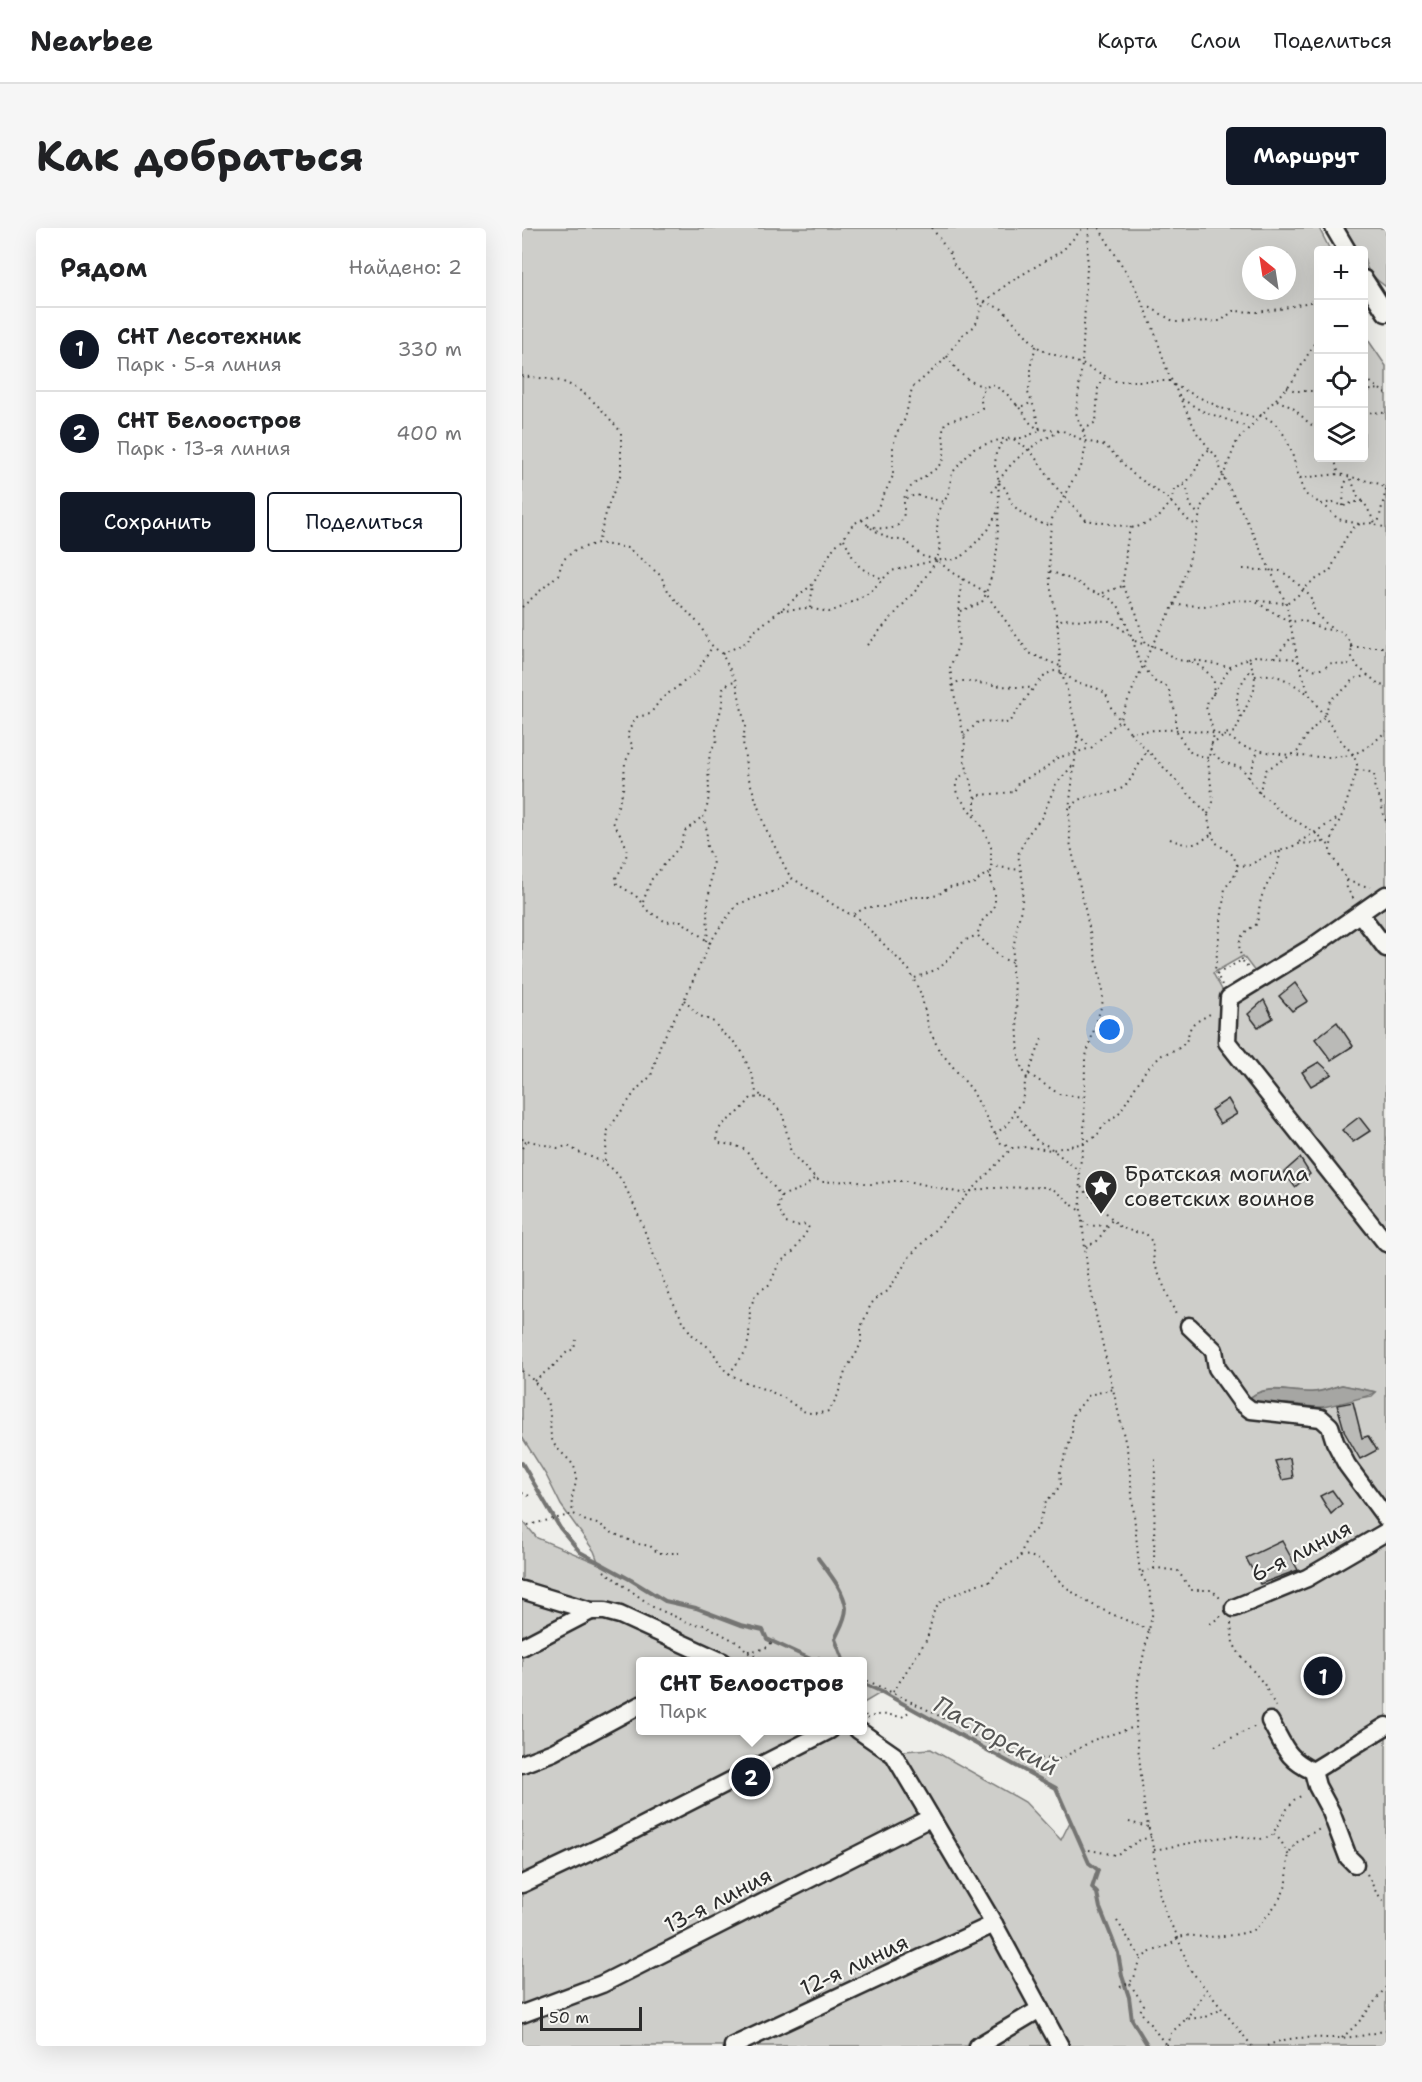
<!DOCTYPE html>
<html lang="ru">
<head>
<meta charset="utf-8">
<style>
	:root { --surface:#fff; --page:#f6f6f6; --text:#202124; --muted:#757577; --line:#e0e0e0; --accent:#111827 }
	body { margin:0; font-family:"Shantell Sans",sans-serif; background:var(--page); color:var(--text) }
	.controls { position:absolute; right:18px; top:18px; display:grid; overflow:hidden; border-radius:6px; box-shadow:0 6px 24px #0002 }
	.controls button { width:54px; height:54px; display:grid; place-items:center; padding:0; border:0; border-bottom:2px solid var(--line); background:var(--surface); color:var(--text); font:30px sans-serif }
	.compass { position:absolute; left:720px; top:18px; width:54px; height:54px; border-radius:50%; background:var(--surface); box-shadow:0 6px 24px #0002; rotate:330deg }
	.scale { position:absolute; left:18px; bottom:15px; width:102px; box-sizing:border-box; padding-left:6px; border:3px solid #2b2b2b; border-top:0; font-size:16px; line-height:21px; white-space:nowrap; color:#2b2b2b; -webkit-text-stroke:4px #f6f6f2; paint-order:stroke }
	.you { position:absolute; left:588px; top:802px; width:21px; height:21px; margin:-15px; border:4px solid #fff; border-radius:50%; background:#1a73e8; box-shadow:0 0 0 9px #1a73e833 }
	.badge { display:grid; place-items:center; width:39px; height:39px; border-radius:50%; background:var(--accent); color:#fff; font-size:20px; font-weight:700 }
	.pin { position:absolute; translate:-50% -50%; border:3px solid #fff; box-shadow:0 2px 6px #0006 }
	.popup { position:absolute; left:114px; top:1429px; width:231px; height:78px; box-sizing:border-box; display:grid; place-content:center; border-radius:6px; background:var(--surface); filter:drop-shadow(0 2px 4px #0005); font-size:20px; white-space:nowrap; color:var(--muted) }
	.popup b { font-size:22px; color:var(--text) }
	.popup::after { content:''; position:absolute; left:50%; top:100%; margin-left:-12px; border:12px solid transparent; border-top-color:var(--surface) }
	.list { margin:0; padding:0; list-style:none }
	h2 { display:flex; justify-content:space-between; align-items:center; height:78px; margin:0; padding:0 24px; font-size:26px }
	h2 small { font-size:20px; font-weight:400; color:var(--muted) }
	.list li { display:grid; grid-template-columns:39px 1fr auto; gap:18px; align-items:center; box-sizing:border-box; height:84px; padding:0 24px; border-top:2px solid var(--line) }
	.list b { display:block; font-size:22px; white-space:nowrap }
	.list p { margin:0; font-size:20px; white-space:nowrap; color:var(--muted) }
	.list em { font-size:20px; font-style:normal; color:var(--muted) }
	.actions { display:flex; gap:12px; padding:18px 24px }
	.actions a { flex:1; padding:14px 0; border:2px solid var(--accent); border-radius:6px; text-align:center; font-size:21px; color:var(--accent) }
	.actions .main { background:var(--accent); color:#fff }
	.icon { flex:none; width:33px; height:33px; fill:none; stroke:currentColor; stroke-width:2; stroke-linecap:round; stroke-linejoin:round }
	.map { position:relative; flex:none; width:864px; height:1818px; overflow:hidden; border-radius:6px }
	header { display:flex; align-items:center; gap:36px; box-sizing:border-box; height:84px; padding:0 30px; background:var(--surface); border-bottom:2px solid var(--line) }
	header strong { font-size:28px }
	nav { display:flex; gap:33px; margin-inline-start:auto; font-size:21px }
	.intro { display:flex; align-items:center; justify-content:space-between; box-sizing:border-box; height:144px; padding:0 36px }
	h1 { margin:0; font-size:42px }
	.button { padding:15px 27px; border-radius:6px; background:var(--accent); color:#fff; font-size:21px; font-weight:700 }
	main { display:flex; gap:36px; padding:0 36px }
	aside { flex:1; background:var(--surface); border-radius:6px; box-shadow:0 6px 24px #0002 }
	.map>svg:first-child { display:block }
</style>
</head>
<body>
<header>
<strong>Nearbee</strong>
<nav><a>Карта</a><a>Слои</a><a>Поделиться</a></nav>
</header>
<div class="intro"><h1>Как добраться</h1><a class="button">Маршрут</a></div>
<main>
<aside>
<h2>Рядом<small>Найдено: 2</small></h2>
<ul class="list">
<li><span class="badge">1</span><div><b>СНТ Лесотехник</b><p>Парк · 5-я линия</p></div><em>330 m</em></li>
<li><span class="badge">2</span><div><b>СНТ Белоостров</b><p>Парк · 13-я линия</p></div><em>400 m</em></li>
</ul>
<div class="actions"><a class="main">Сохранить</a><a>Поделиться</a></div>
</aside>
<div class="map">
<svg width="864" height="1818" viewBox="0 0 864 1818">
	<rect width="100%" height="100%" fill="#eeeeea"/>
	<filter id="ink" filterUnits="userSpaceOnUse"><feTurbulence type="fractalNoise" baseFrequency=".0167" numOctaves="2"/><feDisplacementMap in="SourceGraphic" scale="12" xChannelSelector="R" yChannelSelector="G"/><feConvolveMatrix kernelMatrix="1 2 1 2 8 2 1 2 1" color-interpolation-filters="sRGB"/></filter>
	<g filter="url(#ink)">
		<g fill="#cececa" stroke="#7c7c7a" stroke-width="1.5" fill-rule="evenodd">
			<path d="M 0,0 L 797,0 L 808,22 L 796,22 L 796,230 L 842,230 L 842,106 L 864,138 L 864,1818 L 0,1818 L 0,1292 L 15,1310 L 77,1336 L 72,1323 L 39,1277 L 24,1247 L 0,1209 ZM 729,27 L 765,27 L 765,63 L 729,63 ZM 721,728 L 737,749 L 705,771 L 691,745 ZM 820,1157 L 854,1164 L 850,1168 L 824,1172 L 799,1179 L 764,1175 L 745,1179 L 730,1168 C 746,1155 773,1166 792,1164 C 801,1163 811,1159 820,1157 ZM 118,1434 L 340,1434 L 340,1476 L 360,1464 L 534,1560 L 548,1594 L 539,1612 L 503,1574 L 409,1521 L 367,1524 L 334,1502 L 118,1502 Z"/>
			<path d="M 820,0 L 864,0 L 864,59 C 849,47 842,43 842,22 L 833,22 Z"/>
		</g>
		<path fill="#a6a6a3" stroke="#757573" stroke-width="1.5" d="M 820,1157 L 854,1164 C 850,1168 808,1178 800,1179 C 790,1180 778,1176 767,1176 C 754,1175 744,1179 729,1177 L 726,1172 C 742,1154 771,1166 792,1164 C 801,1164 811,1159 820,1157 Z"/>
		<g fill="none" stroke-linecap="round" stroke-linejoin="round">
			<g stroke="#757573" stroke-width="4">
				<polyline points="0,1235 38,1300 58,1324 109,1352 143,1373 174,1380 219,1397 241,1402 245,1411 295,1434"/>
				<path d="M 296,1330 C 306,1344 322,1362 324,1380 C 324,1391 317,1402 313,1411 L 322,1434"/>
				<polyline points="340,1455 360,1464 534,1560 567,1635 576,1642 570,1660 575,1665 578,1680 596,1725 600,1748 607,1769 610,1792 626,1818"/>
			</g>
		</g>
		<g fill="#babab7" stroke="#2b2b2b" stroke-width="1.5">
			<polygon points="773,755 786,773 770,783 757,768"/>
			<polygon points="742,772 751,790 736,799 726,786"/>
			<polygon points="815,794 831,818 809,832 793,811"/>
			<polygon points="797,834 810,846 789,858 780,844"/>
			<polygon points="706,871 715,886 698,896 689,882"/>
			<polygon points="837,889 848,903 831,914 820,902"/>
			<polygon points="778,930 788,946 773,959 762,944"/>
			<polygon points="831,1174 840,1210 846,1208 855,1222 838,1231 823,1205 815,1177"/>
			<polygon points="768,1230 771,1250 760,1252 753,1233"/>
			<polygon points="810,1262 820,1276 809,1286 798,1268"/>
			<polygon points="760,1313 776,1342 738,1356 724,1330"/>
		</g>
		<g fill="none" stroke-linecap="round" stroke-linejoin="round">
			<g stroke="#2b2b2b" stroke-width="21">
				<g id="minor">
					<polyline points="812,0 825,22"/>
					<polyline points="842,51 864,85"/>
					<polyline points="864,667 787,721 707,770 705,814 864,1015"/>
					<polyline points="838,686 864,720"/>
					<polyline points="667,1098 692,1122 695,1140 720,1175 729,1182 799,1190 808,1198 813,1214 825,1237 864,1290"/>
					<polyline points="0,1362 69,1383 83,1383 98,1387 201,1434"/>
					<polyline points="712,1380 785,1350 864,1304"/>
					<polyline points="0,1419 69,1383"/>
					<path d="M 748,1493 C 762,1517 764,1531 791,1543 L 795,1558 L 809,1584 L 826,1629 L 833,1636"/>
					<polyline points="336,1502 372,1527 472,1696 538,1818"/>
					<polyline points="0,1536 31,1524 118,1477"/>
					<polyline points="791,1543 864,1498"/>
					<polyline points="0,1656 85,1616 308,1502"/>
					<polyline points="0,1786 80,1756 408,1590"/>
					<polyline points="211,1818 472,1696"/>
					<polyline points="456,1818 518,1781"/>
				</g>
			</g>
			<g stroke="#2b2b2b" stroke-width="2" stroke-dasharray="1.5 4.5" stroke-linecap="butt">
				<polyline points="410,0 429,27 431,35 454,65 459,81"/>
				<polyline points="567,0 560,136 554,185 562,206 564,218 559,239 554,246 530,291 527,315 528,357 535,391 539,444 544,458 556,507 547,581 548,614 579,753 581,773 563,831 562,915 557,943 559,984 566,1047 575,1092 606,1226 617,1337 618,1345 627,1359 631,1383 616,1453 614,1499 623,1585 630,1614 638,1668 646,1692 654,1705 667,1740 730,1818"/>
				<polyline points="577,0 612,57 632,102 646,145 675,205 695,230 701,248 725,293 764,375 776,433 787,466 820,514 831,526 835,536 834,546 821,585 811,606 808,622 809,627 824,650 825,661 832,671"/>
				<polyline points="462,74 480,81 514,118 524,124 560,136 593,153 650,153"/>
				<polyline points="622,79 629,80 653,94 699,93 711,83 735,84 758,81 796,72"/>
				<polyline points="514,118 509,136 509,151 506,165 512,179 518,202"/>
				<path d="M 425,128 C 435,144 444,153 463,159"/>
				<polyline points="842,144 847,153 864,166"/>
				<path d="M 0,148 C 12,150 26,150 38,153 C 64,161 82,184 99,204 L 99,245 L 86,278 L 76,315"/>
				<polyline points="652,157 699,180 735,190"/>
				<polyline points="765,159 773,163 796,163"/>
				<polyline points="842,163 858,161"/>
				<polyline points="660,171 680,183 726,199"/>
				<polyline points="755,172 771,180 788,196 796,200"/>
				<path d="M 494,177 C 501,179 506,178 510,172"/>
				<polyline points="842,184 864,185"/>
				<path d="M 738,187 C 772,199 770,239 783,266 L 804,279 L 816,291 L 837,296"/>
				<polyline points="561,202 574,194 576,160 583,149"/>
				<path d="M 492,211 C 497,217 503,217 508,222 L 533,258 L 564,292 L 613,300 L 637,289 L 649,274 L 652,262 C 659,258 666,254 671,246 C 679,234 675,230 688,221"/>
				<polyline points="812,230 817,246"/>
				<polyline points="778,250 817,246 858,256 864,261 856,296"/>
				<polyline points="829,251 836,269 842,274"/>
				<path d="M 477,253 C 487,236 501,224 518,214 C 525,209 531,208 538,202"/>
				<path d="M 477,255 C 486,260 485,267 490,275 C 497,286 517,297 529,297"/>
				<polyline points="661,257 666,263 668,277 677,287"/>
				<polyline points="470,264 477,254"/>
				<polyline points="384,270 394,267 422,274"/>
				<polyline points="799,276 810,274 822,278 832,274 842,274 853,295"/>
				<polyline points="821,278 822,257 826,250"/>
				<polyline points="340,292 349,300 366,310 384,313 400,328 415,332 429,344 462,363 507,425 538,438"/>
				<path d="M 346,298 C 356,300 369,304 377,296 C 386,287 379,275 384,265 C 393,250 416,245 421,231 C 425,219 418,207 423,195 C 437,188 449,190 460,180 C 458,168 458,161 470,156 L 484,165 L 502,185 L 506,193 L 516,201 L 541,203 L 563,213 L 581,217 L 587,221 L 611,246 L 645,270 L 667,293 L 674,297"/>
				<path d="M 609,299 C 602,318 605,337 600,356 L 614,384 L 623,417 C 636,417 644,426 654,431 C 657,433 661,432 664,433 C 677,436 685,442 692,453 L 691,467"/>
				<path d="M 322,311 C 327,320 332,336 341,341 C 347,345 354,347 360,351"/>
				<polyline points="721,341 758,343 767,348 788,367 793,385 810,401"/>
				<polyline points="528,343 555,354 567,362 587,370 596,377 611,412 616,431 634,455 644,458 647,463 654,486 654,501 657,508 669,525 686,530"/>
				<polyline points="441,351 439,354 436,405 437,415 428,440 432,466 443,512 442,530 453,570 453,590"/>
				<polyline points="581,365 601,358"/>
				<polyline points="736,373 764,375 773,370 788,355 808,343 823,311 831,300 838,296 850,295 864,300"/>
				<polyline points="652,377 687,378 715,372 732,373 768,394 780,392 801,401 816,403 820,404 829,416 830,429 836,439 858,457 864,458"/>
				<polyline points="0,379 36,347 41,332 53,322 76,315 106,320 139,348 147,365 178,397 187,415 200,426 214,453 223,498 221,514 225,545 242,597 266,645 270,650 315,679 337,691 387,742 399,766 407,801 417,822 450,862 477,914 489,920"/>
				<polyline points="288,380 291,356"/>
				<polyline points="259,382 286,380 307,384 318,380 347,365 369,343 415,332 432,332 442,327 460,308 466,302 476,283"/>
				<polyline points="438,383 459,375 462,371 472,340 475,322 477,272 476,246 473,238 474,225 479,216 486,212"/>
				<polyline points="535,397 540,391 588,393 607,406"/>
				<polyline points="613,413 623,417"/>
				<polyline points="345,417 395,361 415,332 418,319 415,304 416,283 426,267 430,245 452,220 480,211 500,210 520,202"/>
				<polyline points="829,419 864,419"/>
				<polyline points="200,426 225,414 230,405 291,356 312,319 322,310 331,296 353,285 371,248 371,219 374,206 383,191 390,160 420,134 440,107 453,98 462,74 488,54 541,22 561,0"/>
				<polyline points="753,429 774,431"/>
				<polyline points="727,430 730,428 753,429 769,410"/>
				<path d="M 666,433 C 681,431 695,438 710,439"/>
				<path d="M 776,433 C 785,439 793,445 803,439 C 808,436 807,435 812,435 C 820,436 823,439 831,434"/>
				<path d="M 733,448 C 754,443 768,454 785,465"/>
				<polyline points="430,458 437,453 442,453 479,458 512,460"/>
				<path d="M 719,489 C 710,467 717,458 730,440"/>
				<polyline points="608,504 686,586 687,597 693,614 711,627 716,639 712,649 703,660 693,742 700,757"/>
				<polyline points="556,507 569,520"/>
				<path d="M 442,508 L 457,493 L 486,495 C 496,484 519,443 533,443 C 542,443 546,449 553,454 C 558,457 565,457 571,459 C 575,460 580,463 584,466 L 590,482 L 608,504 C 640,501 673,500 704,508 C 711,510 714,515 720,518 C 743,526 812,534 834,525 C 846,520 855,512 864,503"/>
				<polyline points="689,517 702,508"/>
				<polyline points="688,521 693,527 701,534 720,540 737,565 750,575 756,582 792,604 803,614"/>
				<path d="M 835,542 L 846,543 L 854,549 L 852,561 C 862,573 858,580 864,593"/>
				<path d="M 445,544 C 435,550 432,554 435,566 L 461,600 L 469,619 L 469,655 L 473,666 L 473,675 L 470,683 L 460,693 L 455,707 L 481,731 L 490,734"/>
				<polyline points="727,550 736,522"/>
				<polyline points="737,565 744,542 776,523 784,508 802,489 808,472 824,460 831,451 847,447"/>
				<polyline points="453,570 458,567 492,564 496,555 521,542 535,530 569,520 597,493 630,417 652,377 666,337 680,277 701,248 715,213 770,154 796,109"/>
				<path d="M 549,579 C 566,561 584,571 602,559 C 609,554 619,531 625,523"/>
				<polyline points="686,586 691,574 686,533 692,506 684,479 686,473 708,440 713,436 727,430 733,448 732,462 713,504 701,506"/>
				<path d="M 648,611 C 668,619 671,619 690,606"/>
				<polyline points="777,614 818,589"/>
				<polyline points="715,637 726,638 744,628 777,616 803,614 808,618"/>
				<polyline points="469,638 498,642"/>
				<polyline points="825,652 834,656 848,659"/>
				<polyline points="121,674 129,652 159,617 163,603 181,588"/>
				<polyline points="332,686 345,679 362,679 390,669 407,669 416,667 427,659 451,656 461,648 469,645"/>
				<path d="M 184,713 L 186,704 L 185,685 L 191,632 L 184,616 L 185,603 L 181,588 C 195,564 177,535 195,513 L 194,501 L 200,477 L 201,461 L 208,454 L 214,453"/>
				<path d="M 188,715 L 159,693 L 144,694 L 126,683 L 114,668 L 95,656 L 94,650 C 110,623 107,621 91,594 L 101,562 L 103,535 L 111,518 L 105,508 L 108,500 L 115,489 L 128,486 L 139,471 L 175,444 L 190,419"/>
				<path d="M 720,732 C 714,712 718,706 735,696 C 737,685 737,673 742,663 C 750,645 756,646 758,623"/>
				<polyline points="695,746 720,732 726,740"/>
				<polyline points="393,750 418,740 442,713 455,707"/>
				<polyline points="162,772 176,787 192,794 200,805 211,813 220,824 231,850 234,864 252,876 261,887 269,925 293,950 299,954 331,953 349,956 373,953 386,953 439,965 468,960 523,959 532,962 559,984"/>
				<polyline points="520,811 503,855 500,874 492,883 515,913 526,918 557,943"/>
				<polyline points="507,846 537,866 561,869"/>
				<polyline points="505,850 499,838 497,830 494,772 490,743 491,721 500,675 501,655 496,626 506,606 520,589 534,556 553,535"/>
				<polyline points="473,906 485,897 493,885"/>
				<path d="M 0,911 L 35,920 L 46,918 C 67,932 87,929 101,955 C 127,1002 137,1057 168,1104 C 173,1111 183,1115 189,1122 C 196,1130 198,1140 208,1146 C 224,1156 242,1160 258,1168 C 280,1179 278,1190 307,1183 L 315,1169 L 324,1141 L 334,1126 L 339,1115 L 339,1099 L 349,1076 L 357,1068 L 366,1063 L 388,1028 L 490,920 L 505,919 L 530,922 L 562,915 L 575,908 L 580,899 L 598,884 L 624,842 L 640,827 L 657,820 L 664,814 L 668,801 L 672,795 L 690,785"/>
				<polyline points="0,920 5,912"/>
				<polyline points="83,933 86,902 115,861 129,848 139,815 162,772 188,715 200,696 216,676 259,661 270,650"/>
				<polyline points="559,959 598,999 612,1004 623,1005 626,1008 630,1014 632,1035 655,1089"/>
				<polyline points="259,968 283,959 293,950"/>
				<polyline points="561,993 567,998 586,997"/>
				<polyline points="564,1019 575,1013 590,992"/>
				<path d="M 0,1143 C 14,1152 28,1172 28,1189 C 29,1198 27,1207 32,1216 C 38,1226 52,1232 54,1245 C 56,1261 45,1269 52,1286 L 64,1293 L 79,1297 L 86,1303 L 116,1316 L 128,1318 L 136,1325 L 157,1325"/>
				<path d="M 207,1146 L 224,1123 L 227,1110 L 228,1079 L 235,1065 L 248,1056 L 257,1035 L 272,1023 L 287,1000 L 284,996 L 275,998 L 264,995 L 256,979 L 259,968 C 251,959 227,924 220,920 C 213,917 204,916 197,915 C 189,901 207,892 216,885 C 221,880 225,875 229,870 L 242,869"/>
				<polyline points="12,1153 35,1135 45,1124 52,1121 54,1112"/>
				<polyline points="0,1265 10,1269"/>
				<polyline points="6,1297 52,1286"/>
				<path d="M 498,1328 C 518,1324 529,1347 543,1358 C 567,1379 598,1389 627,1402"/>
				<polyline points="632,1341 633,1230"/>
				<polyline points="82,1343 131,1379 170,1396 183,1397 218,1416 227,1425 248,1434"/>
				<polyline points="620,1344 635,1340 656,1343 669,1362 690,1362 700,1372"/>
				<polyline points="709,1395 711,1415 718,1427 742,1456 755,1481"/>
				<polyline points="688,1396 699,1388"/>
				<path d="M 226,1423 C 239,1422 245,1422 252,1411"/>
				<polyline points="296,1429 306,1434"/>
				<polyline points="340,1450 412,1485 490,1529 539,1531 571,1512 613,1499"/>
				<polyline points="371,1464 405,1411 412,1383 420,1372 456,1356 467,1354 481,1339 497,1331 505,1309 516,1299 524,1273 533,1265 539,1256 538,1244 550,1207 550,1188 567,1167 592,1161"/>
				<polyline points="340,1482 344,1488"/>
				<path d="M 345,1491 C 356,1484 368,1487 380,1489 L 388,1483"/>
				<polyline points="693,1518 734,1498"/>
				<polyline points="607,1594 626,1599"/>
				<polyline points="752,1606 759,1613 767,1628"/>
				<polyline points="567,1622 594,1627 618,1612 629,1609"/>
				<polyline points="632,1622 694,1610 716,1608 738,1611 749,1609 765,1581 772,1572 782,1566"/>
				<polyline points="845,1646 854,1664 864,1676"/>
				<polyline points="595,1693 619,1730"/>
				<polyline points="608,1756 622,1777 618,1783 644,1817"/>
				<path d="M 598,1759 C 621,1751 609,1740 621,1729 C 629,1722 636,1722 646,1718 C 650,1717 652,1712 656,1710 C 665,1705 673,1709 683,1709 C 695,1709 728,1707 735,1699 C 746,1687 762,1669 765,1653 C 766,1641 763,1629 772,1618 C 778,1609 789,1606 798,1601"/>
				<polyline points="664,1791 685,1761"/>
				<polyline points="820,1810 836,1795 864,1759"/>
				<polyline points="644,1817 649,1805 664,1791 684,1789 700,1781"/>
				<path d="M 745,1818 C 768,1807 787,1810 812,1810 C 829,1810 848,1807 864,1802"/>
			</g>
			<use href="#minor" stroke="#f6f6f2" stroke-width="16"/>
		</g>
	</g>
	<defs>
		<g id="sight-pin" transform="scale(1.725)"><path d="M0 17L-7.5 6A9.5 9.5 0 1 1 7.5 6Z" fill="#2b2b2b" stroke="#f6f6f2"/><path d="M0-6L1.8-2.2L6-1.7L2.9 1.2L3.7 5.4L0 3.3L-3.7 5.4L-2.9 1.2L-6-1.7L-1.8-2.2Z" fill="#fff"/></g>
	</defs>
	<g fill-rule="evenodd">
		<use href="#sight-pin" x="579" y="958"/>
	</g>
	<g text-anchor="middle" dominant-baseline="central" stroke-width="4.5" stroke-linejoin="round" paint-order="stroke">
		<g font-size="22" fill="#2b2b2b" stroke="#f6f6f2" text-anchor="start">
			<text x="602" y="945">Братская могила<tspan x="602" dy="25">советских воинов</tspan></text>
		</g>
		<g font-size="22" fill="#2b2b2b" stroke="#f6f6f2">
			<text transform="translate(779 1323) rotate(-27)">6-я линия</text>
			<text transform="translate(196 1672) rotate(-27)">13-я линия</text>
			<text transform="translate(332 1737) rotate(-25)">12-я линия</text>
		</g>
		<g font-size="24" font-style="italic" fill="#565655" stroke="#f6f6f2">
			<text transform="translate(474 1508) rotate(29)">Пасторский</text>
		</g>
	</g>
</svg>
<div class="controls">
<button>+</button>
<button>−</button>
<button><svg class="icon" aria-label="locate" viewBox="0 0 24 24"><circle cx="12" cy="12" r="6"/><path d="M12 2v4M12 18v4M2 12h4M18 12h4"/></svg></button>
<button><svg class="icon" aria-label="layers" viewBox="0 0 24 24"><path d="M12 4l9 5-9 5-9-5zM3 14l9 5 9-5"/></svg></button>
</div>
<svg class="compass" viewBox="-18 -18 36 36"><path d="M0-13l5 13h-10z" fill="#e53935"/><path d="M0 13l5-13h-10z" fill="#757577"/></svg>
<div class="scale">50 m</div>
<div class="you"></div>
<div class="pin badge" style="left:801px;top:1448px">1</div>
<div class="pin badge" style="left:229px;top:1549px">2</div>
<div class="popup"><b>СНТ Белоостров</b>Парк</div>
</div>
</main>
</body>
</html>
